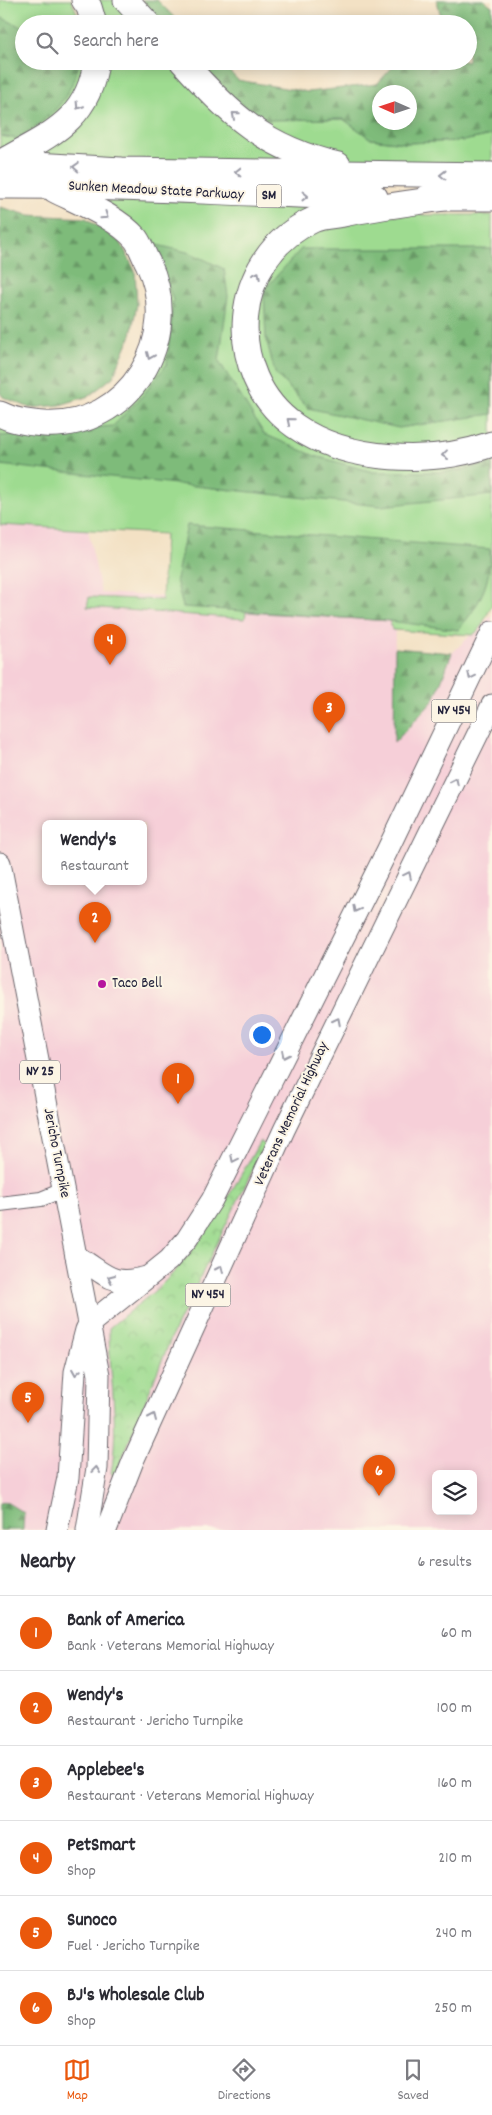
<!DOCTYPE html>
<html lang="en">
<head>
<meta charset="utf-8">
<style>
	:root { --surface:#fff; --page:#f7f7f7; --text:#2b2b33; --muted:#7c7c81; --line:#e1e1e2; --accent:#ea580c }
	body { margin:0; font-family:Dekko,sans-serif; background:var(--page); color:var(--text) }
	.controls { position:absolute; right:15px; bottom:15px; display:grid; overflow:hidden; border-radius:8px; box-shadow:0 2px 12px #0003 }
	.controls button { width:45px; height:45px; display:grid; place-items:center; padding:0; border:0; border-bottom:1px solid var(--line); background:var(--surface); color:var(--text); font:25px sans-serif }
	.compass { position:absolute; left:372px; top:85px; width:45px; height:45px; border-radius:50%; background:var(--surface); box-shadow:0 2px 12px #0003; rotate:273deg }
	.you { position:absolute; left:261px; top:1034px; width:18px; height:18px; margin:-12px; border:4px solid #fff; border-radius:50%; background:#1a73e8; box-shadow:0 0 0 8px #1a73e833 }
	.badge { display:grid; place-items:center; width:32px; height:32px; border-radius:50%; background:var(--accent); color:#fff; font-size:16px; font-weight:700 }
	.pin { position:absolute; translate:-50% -41px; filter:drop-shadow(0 1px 2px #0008) }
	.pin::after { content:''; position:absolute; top:26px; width:18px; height:15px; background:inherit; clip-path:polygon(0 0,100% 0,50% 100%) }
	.popup { position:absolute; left:42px; top:820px; width:105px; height:65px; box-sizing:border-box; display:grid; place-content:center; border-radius:8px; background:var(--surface); filter:drop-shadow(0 1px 4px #0005); font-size:16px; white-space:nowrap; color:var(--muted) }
	.popup b { font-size:19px; color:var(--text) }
	.popup::after { content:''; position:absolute; left:50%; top:100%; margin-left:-10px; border:10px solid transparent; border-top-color:var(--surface) }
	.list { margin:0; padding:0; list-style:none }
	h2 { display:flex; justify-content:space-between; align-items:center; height:65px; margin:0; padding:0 20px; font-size:21px }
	h2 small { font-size:16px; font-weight:400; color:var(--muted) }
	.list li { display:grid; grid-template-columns:32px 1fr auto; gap:15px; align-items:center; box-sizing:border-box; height:75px; padding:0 20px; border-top:1px solid var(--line) }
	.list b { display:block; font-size:19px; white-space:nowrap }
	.list p { margin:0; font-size:16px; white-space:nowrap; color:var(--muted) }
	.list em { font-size:16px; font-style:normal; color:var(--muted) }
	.icon { flex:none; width:28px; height:28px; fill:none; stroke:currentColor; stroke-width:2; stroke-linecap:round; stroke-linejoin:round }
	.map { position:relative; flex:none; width:492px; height:1530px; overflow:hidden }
	.search { position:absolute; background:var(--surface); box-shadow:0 2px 12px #0003; left:15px; right:15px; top:15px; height:55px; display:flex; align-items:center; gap:12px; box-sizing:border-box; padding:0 18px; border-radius:28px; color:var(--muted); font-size:19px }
	.sheet { height:515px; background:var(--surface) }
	nav { display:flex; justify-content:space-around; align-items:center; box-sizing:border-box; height:70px; border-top:1px solid var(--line); background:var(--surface); font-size:14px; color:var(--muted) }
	nav a { display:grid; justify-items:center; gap:2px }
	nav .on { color:var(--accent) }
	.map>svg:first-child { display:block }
</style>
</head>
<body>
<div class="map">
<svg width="492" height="1530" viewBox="0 0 492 1530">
	<defs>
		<pattern id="forest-firs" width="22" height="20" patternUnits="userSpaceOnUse" patternTransform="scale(1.25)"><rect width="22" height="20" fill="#7ebb7a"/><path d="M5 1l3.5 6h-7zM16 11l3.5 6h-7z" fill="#679865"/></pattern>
		<pattern id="park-crowns" width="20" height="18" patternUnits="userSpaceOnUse" patternTransform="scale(1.25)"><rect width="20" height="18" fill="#9edb90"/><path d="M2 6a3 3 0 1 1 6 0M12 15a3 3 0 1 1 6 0" fill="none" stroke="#88bc7d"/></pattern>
	</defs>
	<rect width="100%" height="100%" fill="#fcf5e5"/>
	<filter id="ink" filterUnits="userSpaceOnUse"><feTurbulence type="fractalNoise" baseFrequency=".02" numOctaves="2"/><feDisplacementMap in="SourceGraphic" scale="10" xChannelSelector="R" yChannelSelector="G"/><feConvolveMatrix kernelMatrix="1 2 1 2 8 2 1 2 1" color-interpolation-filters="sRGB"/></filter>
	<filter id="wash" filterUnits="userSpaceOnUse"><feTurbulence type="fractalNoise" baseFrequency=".0096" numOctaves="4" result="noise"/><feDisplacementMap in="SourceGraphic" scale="20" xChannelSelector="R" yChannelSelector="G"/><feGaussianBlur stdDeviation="1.12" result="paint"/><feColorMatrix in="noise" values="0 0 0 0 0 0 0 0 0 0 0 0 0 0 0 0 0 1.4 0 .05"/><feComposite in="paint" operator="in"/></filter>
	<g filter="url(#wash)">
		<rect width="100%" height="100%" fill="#f3e1c4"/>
		<path fill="#f6cfd8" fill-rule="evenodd" d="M 0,506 L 84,510 L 101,593 L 395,609 L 394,742 L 434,700 L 452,653 L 492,615 L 492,1530 L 0,1530 ZM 46,824 L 144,824 L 144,882 L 46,882 ZM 436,1474 L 473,1474 L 473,1511 L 436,1511 Z"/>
		<g fill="#9edb90" stroke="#607e66">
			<polygon points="0,0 71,0 82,24 24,24 24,61 87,61 65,117 0,150"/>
			<polygon points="87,0 118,0 141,24 98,24"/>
			<polygon points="100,61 176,61 314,166 14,159 51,146"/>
			<polygon points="198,61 267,119 344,119 371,139 405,143 463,141 492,135 492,168 344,161 256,124"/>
			<polygon points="125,199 349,207 271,245 243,371 318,445 492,452 492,605 480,629 473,635 392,630 390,621 246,612 245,619 87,607 89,597 162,600 165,534 0,525 0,420 13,427 137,394 164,284 91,202"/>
			<polygon points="362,215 492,215 492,438 483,442 378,448 326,434 288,413 267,385 251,318 281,248 316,225"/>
		</g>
		<g fill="url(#forest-firs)" stroke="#506e5a" fill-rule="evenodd">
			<polygon points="142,0 157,0 181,24 164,24"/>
			<path d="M 437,0 L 484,0 L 492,6 L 492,135 L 463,141 L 405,143 L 371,139 L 343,119 L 267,120 L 231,97 L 198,61 L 219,61 L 238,80 L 308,92 L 377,84 L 398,61 L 468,61 L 468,24 L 431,24 L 440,13 ZM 380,92 L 410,92 L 410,122 L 380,122 Z"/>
			<path d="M 0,17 L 24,28 L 24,61 L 80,61 C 68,104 53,114 18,139 L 0,136 Z"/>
			<polygon points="0,207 28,215 86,218 121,243 135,271 137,304 131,335 113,377 89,396 60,405 30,408 3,397 0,393"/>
			<polygon points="153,244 191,253 224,269 228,296 219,361 264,434 315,456 373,472 445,472 492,464 492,495 380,506 0,465 0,436 113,426 144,394 167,364 173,300"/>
			<polygon points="301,249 492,249 492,414 399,428 308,408 275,373 266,338 264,290"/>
			<path d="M 187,525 L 490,549 C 492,582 479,606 458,630 L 390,621 L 183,607 L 176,580 Z"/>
			<polygon points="395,648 452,653 434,700 394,743"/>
			<polygon points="6,1502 24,1513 23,1530 0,1530 0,1503"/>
		</g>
		<path fill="url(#park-crowns)" stroke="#607e66" d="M 260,1141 L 265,1145 L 174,1331 L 115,1476 L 111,1473 C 120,1425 109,1376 109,1328 C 130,1310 155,1293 173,1273 C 209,1233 234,1188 260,1141 Z"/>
	</g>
	<g filter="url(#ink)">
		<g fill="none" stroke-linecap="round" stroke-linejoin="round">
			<g stroke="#6b656b" stroke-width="16">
				<polyline id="minor" points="0,1204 41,1199 63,1190"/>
			</g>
			<g stroke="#6b656b" stroke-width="23">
				<g id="primary">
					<polyline points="0,863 99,1375 97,1468 87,1530"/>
					<path d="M 76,1256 C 107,1274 109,1287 147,1277"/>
					<polyline points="88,1325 169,1260 187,1239 212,1200 387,851 492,632"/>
					<polyline points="57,1530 68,1478 75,1372 86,1330"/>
					<polyline points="106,1530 133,1461 284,1130 492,705"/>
				</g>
			</g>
			<g stroke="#6b656b" stroke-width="27">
				<g id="motorway">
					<polyline points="84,0 89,7 94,24"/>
					<polyline points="126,0 148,24"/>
					<path d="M 182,61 C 230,115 265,148 338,165"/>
					<polyline points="0,163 121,170 492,175"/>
					<path d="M 0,163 C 46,136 89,122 96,61"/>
					<path d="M 0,186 C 125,185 250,195 375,197"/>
					<polyline points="427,198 492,198"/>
					<path d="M 444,198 C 410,203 376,207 343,214 C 334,216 322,216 313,220 C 230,257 222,375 295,426 C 348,463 433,465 492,444"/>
					<path d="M 0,414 C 13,421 29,423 44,424 C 129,429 184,338 148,263 C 144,256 141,246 136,239 C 117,217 81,203 55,190"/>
				</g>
			</g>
			<use href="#minor" stroke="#fff" stroke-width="14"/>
			<use href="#primary" stroke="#fff" stroke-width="21"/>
			<use href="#motorway" stroke="#fff" stroke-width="25"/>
		</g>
		<defs><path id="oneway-chevron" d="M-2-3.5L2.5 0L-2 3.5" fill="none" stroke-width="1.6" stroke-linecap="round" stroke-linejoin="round" transform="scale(1.25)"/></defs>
		<g stroke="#9c9ca7">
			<use href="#oneway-chevron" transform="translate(79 106) rotate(122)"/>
			<use href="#oneway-chevron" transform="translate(235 115) rotate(-139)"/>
			<use href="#oneway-chevron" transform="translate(76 167) rotate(-177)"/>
			<use href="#oneway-chevron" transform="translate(238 172) rotate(-179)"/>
			<use href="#oneway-chevron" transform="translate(443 175) rotate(-179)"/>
			<use href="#oneway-chevron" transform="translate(305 196) rotate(1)"/>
			<use href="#oneway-chevron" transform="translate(105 216) rotate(35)"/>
			<use href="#oneway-chevron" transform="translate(257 275) rotate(-62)"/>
			<use href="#oneway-chevron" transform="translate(150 356) rotate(113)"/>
			<use href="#oneway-chevron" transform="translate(290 421) rotate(-140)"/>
			<use href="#oneway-chevron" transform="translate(445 455) rotate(173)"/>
			<use href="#oneway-chevron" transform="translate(471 676) rotate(116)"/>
			<use href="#oneway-chevron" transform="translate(455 781) rotate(-64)"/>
			<use href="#oneway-chevron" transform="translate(408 875) rotate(-64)"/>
			<use href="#oneway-chevron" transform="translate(356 909) rotate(118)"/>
			<use href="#oneway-chevron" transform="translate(337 1021) rotate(-63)"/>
			<use href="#oneway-chevron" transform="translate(285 1055) rotate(116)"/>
			<use href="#oneway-chevron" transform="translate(234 1159) rotate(116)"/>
			<use href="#oneway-chevron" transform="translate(220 1269) rotate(-66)"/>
			<use href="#oneway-chevron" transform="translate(111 1278) rotate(-156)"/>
			<use href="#oneway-chevron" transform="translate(76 1372) rotate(99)"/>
			<use href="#oneway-chevron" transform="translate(153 1417) rotate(-66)"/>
			<use href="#oneway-chevron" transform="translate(96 1470) rotate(-84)"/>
		</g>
	</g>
	<circle fill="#b5179e" stroke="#fcf5e5" stroke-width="2" cx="102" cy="984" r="5"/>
	<g text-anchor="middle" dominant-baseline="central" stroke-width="4" stroke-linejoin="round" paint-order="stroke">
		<g fill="#fcf5e5" stroke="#63616e" stroke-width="1">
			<rect x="256.5" y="184.5" width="25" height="23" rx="4"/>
			<rect x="431.5" y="699.5" width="45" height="23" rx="4"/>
			<rect x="20" y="1060.5" width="40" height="23" rx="4"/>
			<rect x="185.5" y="1283.5" width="45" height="23" rx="4"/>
		</g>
		<g font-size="14" font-weight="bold" fill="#22223b">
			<text x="269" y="196">SM</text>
			<text x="454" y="711">NY 454</text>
			<text x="40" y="1072">NY 25</text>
			<text x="208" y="1295">NY 454</text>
		</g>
		<g font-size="15" fill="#22223b" stroke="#fcf5e5">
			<text transform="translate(156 191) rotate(3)">Sunken Meadow State Parkway</text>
			<text transform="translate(292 1114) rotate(-65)">Veterans Memorial Highway</text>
			<text transform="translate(56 1153) rotate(79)">Jericho Turnpike</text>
		</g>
		<g font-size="15" fill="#22223b" stroke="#fcf5e5" text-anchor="start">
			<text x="112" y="984">Taco Bell</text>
		</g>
	</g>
</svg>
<div class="controls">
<button><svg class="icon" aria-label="layers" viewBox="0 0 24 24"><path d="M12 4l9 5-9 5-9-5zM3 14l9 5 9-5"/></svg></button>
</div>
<svg class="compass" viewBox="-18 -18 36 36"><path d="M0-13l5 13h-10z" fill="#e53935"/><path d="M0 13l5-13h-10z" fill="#7c7c81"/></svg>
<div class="you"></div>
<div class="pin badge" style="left:178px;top:1104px">1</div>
<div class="pin badge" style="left:95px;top:943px">2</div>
<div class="popup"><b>Wendy's</b>Restaurant</div>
<div class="pin badge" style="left:329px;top:733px">3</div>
<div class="pin badge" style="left:110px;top:665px">4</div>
<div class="pin badge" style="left:28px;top:1423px">5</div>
<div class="pin badge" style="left:379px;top:1496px">6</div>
<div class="search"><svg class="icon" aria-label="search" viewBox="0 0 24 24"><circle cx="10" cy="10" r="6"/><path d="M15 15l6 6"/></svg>Search here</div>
</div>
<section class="sheet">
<h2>Nearby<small>6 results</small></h2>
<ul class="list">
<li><span class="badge">1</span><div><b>Bank of America</b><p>Bank · Veterans Memorial Highway</p></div><em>60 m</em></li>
<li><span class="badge">2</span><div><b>Wendy's</b><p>Restaurant · Jericho Turnpike</p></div><em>100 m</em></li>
<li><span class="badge">3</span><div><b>Applebee's</b><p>Restaurant · Veterans Memorial Highway</p></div><em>160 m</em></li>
<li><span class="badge">4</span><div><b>PetSmart</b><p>Shop</p></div><em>210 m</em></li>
<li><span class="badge">5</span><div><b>Sunoco</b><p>Fuel · Jericho Turnpike</p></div><em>240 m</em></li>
<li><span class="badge">6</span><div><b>BJ's Wholesale Club</b><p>Shop</p></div><em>250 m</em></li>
</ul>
</section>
<nav>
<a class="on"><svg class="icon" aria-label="map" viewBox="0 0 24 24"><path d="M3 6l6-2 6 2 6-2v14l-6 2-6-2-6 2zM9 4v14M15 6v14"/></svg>Map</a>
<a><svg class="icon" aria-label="directions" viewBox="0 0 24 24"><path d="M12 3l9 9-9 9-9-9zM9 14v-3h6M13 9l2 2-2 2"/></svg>Directions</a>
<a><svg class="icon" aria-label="saved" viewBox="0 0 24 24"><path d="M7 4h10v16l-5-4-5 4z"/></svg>Saved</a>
</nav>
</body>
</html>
